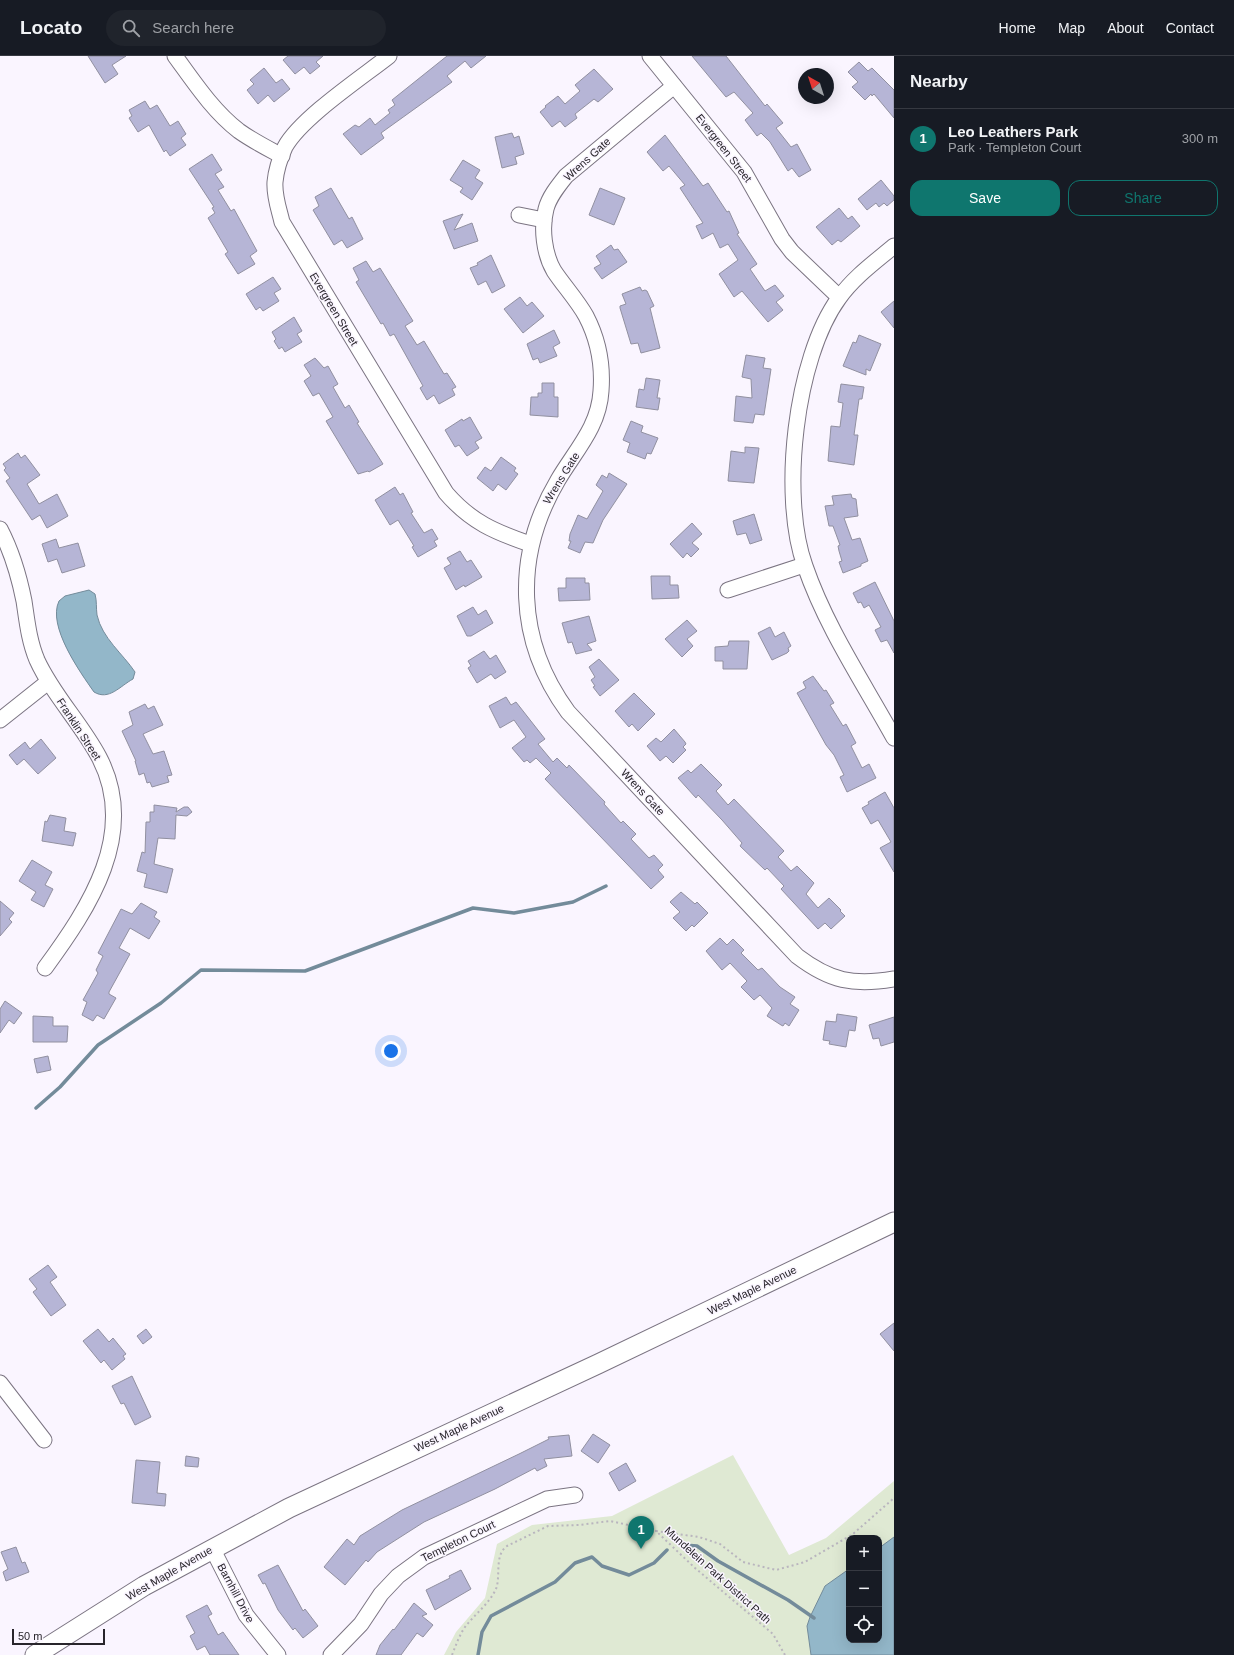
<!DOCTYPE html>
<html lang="en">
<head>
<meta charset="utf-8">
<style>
	:root { --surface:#171b24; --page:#20242c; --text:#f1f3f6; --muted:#9ea1a6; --line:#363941; --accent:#0f766e }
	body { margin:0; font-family:Arial,sans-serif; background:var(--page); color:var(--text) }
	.controls { position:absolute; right:12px; bottom:12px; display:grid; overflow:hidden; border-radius:8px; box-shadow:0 4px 16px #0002 }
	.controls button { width:36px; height:36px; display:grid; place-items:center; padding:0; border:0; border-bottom:1px solid var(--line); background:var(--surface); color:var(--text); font:20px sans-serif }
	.compass { position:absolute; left:798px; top:12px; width:36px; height:36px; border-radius:50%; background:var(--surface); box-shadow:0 4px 16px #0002; rotate:321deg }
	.scale { position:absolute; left:12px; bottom:10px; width:93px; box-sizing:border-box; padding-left:4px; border:2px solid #28252b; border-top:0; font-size:11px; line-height:14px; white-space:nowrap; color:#28252b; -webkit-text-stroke:3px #faf5ff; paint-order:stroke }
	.you { position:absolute; left:391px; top:995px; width:14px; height:14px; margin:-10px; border:3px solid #fff; border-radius:50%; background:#1a73e8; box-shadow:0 0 0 6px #1a73e833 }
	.badge { display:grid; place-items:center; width:26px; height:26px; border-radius:50%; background:var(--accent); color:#fff; font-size:13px; font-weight:700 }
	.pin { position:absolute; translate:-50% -33px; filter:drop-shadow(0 1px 2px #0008) }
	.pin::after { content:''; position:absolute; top:21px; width:14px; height:12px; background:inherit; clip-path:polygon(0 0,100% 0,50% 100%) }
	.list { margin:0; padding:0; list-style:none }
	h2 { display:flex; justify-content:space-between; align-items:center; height:52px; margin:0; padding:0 16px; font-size:17px }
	h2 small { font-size:13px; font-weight:400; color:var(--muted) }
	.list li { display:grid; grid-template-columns:26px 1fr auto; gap:12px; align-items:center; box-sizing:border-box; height:60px; padding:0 16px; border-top:1px solid var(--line) }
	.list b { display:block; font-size:15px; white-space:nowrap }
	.list p { margin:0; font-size:13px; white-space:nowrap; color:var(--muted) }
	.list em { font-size:13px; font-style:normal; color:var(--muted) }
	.actions { display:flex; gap:8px; padding:12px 16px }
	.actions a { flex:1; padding:9px 0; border:1px solid var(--accent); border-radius:12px; text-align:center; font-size:14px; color:var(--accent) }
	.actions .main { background:var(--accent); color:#fff }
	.icon { flex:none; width:22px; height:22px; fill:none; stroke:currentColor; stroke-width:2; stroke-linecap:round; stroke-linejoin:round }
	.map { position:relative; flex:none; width:894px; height:1599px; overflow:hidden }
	header { display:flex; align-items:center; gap:24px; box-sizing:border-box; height:56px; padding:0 20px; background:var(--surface); border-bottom:1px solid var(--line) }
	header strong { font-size:19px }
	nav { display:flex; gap:22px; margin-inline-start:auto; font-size:14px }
	.search { width:280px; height:36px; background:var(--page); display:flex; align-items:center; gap:10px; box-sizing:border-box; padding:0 14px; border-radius:22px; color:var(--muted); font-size:15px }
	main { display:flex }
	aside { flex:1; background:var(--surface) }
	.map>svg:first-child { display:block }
</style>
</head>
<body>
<header>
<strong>Locato</strong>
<div class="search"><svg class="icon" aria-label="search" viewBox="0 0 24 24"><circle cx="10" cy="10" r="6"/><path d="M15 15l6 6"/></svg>Search here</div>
<nav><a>Home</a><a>Map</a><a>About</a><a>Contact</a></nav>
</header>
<main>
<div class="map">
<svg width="894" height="1599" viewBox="0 0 894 1599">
	<rect width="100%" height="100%" fill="#faf5ff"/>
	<path fill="#dfe9d3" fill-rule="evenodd" d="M 733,1399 L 789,1499 L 826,1482 L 894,1425 L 894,1599 L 444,1599 L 456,1576 L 485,1542 L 497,1488 L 532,1469 L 612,1460 ZM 849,1482 L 879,1482 L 879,1584 L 849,1584 Z"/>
	<g fill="#93b7c9" stroke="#738b9a">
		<path d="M 89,534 L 95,538 C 97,545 96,552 97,559 C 102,582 123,598 135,616 L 133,623 C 120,630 109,645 94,636 C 80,616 47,570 59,545 L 65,540 Z"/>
		<polygon points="894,1481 894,1599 811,1599 807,1570 810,1561 825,1530 849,1513 849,1584 879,1584 879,1492"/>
	</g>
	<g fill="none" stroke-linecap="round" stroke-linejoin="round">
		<g stroke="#738b9a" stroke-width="3.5">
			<polyline points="36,1052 60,1031 98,989 161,947 201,914 305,915 473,852 514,857 573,846 606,830"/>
			<polyline points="684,1489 697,1490 718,1505 788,1544 814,1562"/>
			<polyline points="478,1599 482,1576 491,1560 555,1526 575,1507 592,1501 602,1510 629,1519 654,1507 667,1494"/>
		</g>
	</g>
	<g fill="#b6b5d6" stroke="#9190a0">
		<polygon points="88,0 126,0 112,9 118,18 105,27"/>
		<polygon points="288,0 323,0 316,6 320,10 310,18 304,11 295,18 283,4"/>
		<polygon points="447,0 486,0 471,12 465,5 447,20 452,26 381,77 384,82 361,99 343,78 355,69 359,71 370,62 375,69 390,57 388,54 395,49 392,44"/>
		<polygon points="692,0 726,0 765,50 767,48 783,67 776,72 791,91 797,88 811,114 799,121 792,112 788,115 770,86 761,77 757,80 745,64 753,57 734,36 726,41"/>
		<polygon points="859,6 868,15 872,12 894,34 894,62 874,38 872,40 871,38 865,44 852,31 858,26 848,16"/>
		<polygon points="264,12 276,27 282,23 290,33 274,46 268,39 258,48 247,34 254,28 250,24"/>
		<polygon points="594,13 613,33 598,46 594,43 589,47 575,58 577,62 565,71 560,65 552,71 540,56 546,51 545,50 558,40 565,48 580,35 575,29"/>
		<polygon points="145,45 150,53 157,49 170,70 178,65 186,78 181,82 186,89 170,100 166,94 164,96 149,69 138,76 129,62 132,60 129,54"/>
		<polygon points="512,77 514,82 519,80 524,98 515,101 517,108 502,112 495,81"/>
		<polygon points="665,79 703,130 708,127 727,156 729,155 739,177 737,178 757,208 750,213 765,235 775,229 784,240 776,246 783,254 768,266 742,235 734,241 719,218 738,204 728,188 720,192 713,177 702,183 696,170 703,167 680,132 685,129 669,110 663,115 647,96"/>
		<polygon points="212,98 222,114 215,118 224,131 218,134 231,155 234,153 257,195 250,200 255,208 238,218 225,198 228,196 208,162 215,157 212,152 214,151 189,113"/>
		<polygon points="463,104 480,114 475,122 483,127 472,144 460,136 463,132 450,124"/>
		<polygon points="881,124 894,140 894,144 887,150 884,147 879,151 876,147 867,154 858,143"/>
		<polygon points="331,132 349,163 352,161 363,183 347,192 342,184 334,189 313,154 319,150 315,141"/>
		<polygon points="600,132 625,142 614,169 589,159"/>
		<polygon points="839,152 848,163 852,160 860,170 841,186 838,184 832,189 816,171"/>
		<polygon points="463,158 454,174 472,167 478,185 454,193 443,165"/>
		<polygon points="611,189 614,194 618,193 627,206 602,223 594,212 601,208 596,200"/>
		<polygon points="491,199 505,230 492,237 486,225 478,229 470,212 478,209 477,207"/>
		<polygon points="366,205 373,216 380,212 413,265 405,270 417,289 424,285 444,318 447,317 456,331 452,333 455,339 439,348 434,339 427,344 420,332 423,330 394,278 390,280 383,267 381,268 356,226 359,224 353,212"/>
		<polygon points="273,221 281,233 274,237 279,245 263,255 260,251 256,254 246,238"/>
		<polygon points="640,231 642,235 645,234 647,235 654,250 650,252 660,292 641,297 638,287 631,288 620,252 620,250 626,248 622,238"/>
		<polygon points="520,241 527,250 532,246 544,260 523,277 504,253"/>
		<polygon points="894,245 894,272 881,256"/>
		<polygon points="294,261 302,275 297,278 302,286 285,296 282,291 279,293 274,285 276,283 272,276"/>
		<polygon points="554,274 560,287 553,291 557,300 540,307 538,302 533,304 527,288"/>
		<polygon points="859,279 881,288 870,315 866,313 866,319 843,310 853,286 856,287"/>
		<polygon points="746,299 765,302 763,312 771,313 764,359 755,358 753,367 734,365 736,340 752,342 751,323 742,321"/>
		<polygon points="315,302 324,312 328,310 338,328 333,331 345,352 349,349 359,366 357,367 383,408 369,416 368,415 358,418 326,365 333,361 319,337 313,340 304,325 311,320 304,309"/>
		<polygon points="646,322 660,324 657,342 660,342 658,354 636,351 639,333 644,334"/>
		<polygon points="542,327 554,327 554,341 558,341 558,361 530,359 531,341 538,341 538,337 542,337"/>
		<polygon points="841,328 864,331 862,343 859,343 854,379 858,379 854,409 828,405 831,370 840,371 843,347 838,346"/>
		<polygon points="470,361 482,382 475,386 479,392 467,400 459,389 455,391 445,374 462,363 463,365"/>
		<polygon points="631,365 643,370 641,376 658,382 651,398 647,397 645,403 627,396 630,387 623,384"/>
		<polygon points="745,391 759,392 754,427 728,425 731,395 745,397"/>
		<polygon points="18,397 21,402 25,399 40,419 27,428 39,448 57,438 68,460 47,472 40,459 32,464 6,425 10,422 4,414 6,412 3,408"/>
		<polygon points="501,401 516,412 514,415 518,418 506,434 498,428 493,435 477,422 485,411 491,415"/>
		<polygon points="609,417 627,428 603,464 593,487 585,486 580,497 568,492 571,485 569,485 570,478 578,459 587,463 603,435 596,429 602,419 607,422"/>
		<polygon points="395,431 400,439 403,437 413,456 411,457 424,477 432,473 438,483 434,485 437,490 418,501 412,491 414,490 398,464 390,469 375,444"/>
		<polygon points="851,438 852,442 856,443 858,460 844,462 852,484 860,482 868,505 861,508 861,510 843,517 839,506 842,505 839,495 838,490 840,489 833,470 829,470 825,450 834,449 832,440"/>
		<polygon points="754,458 762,484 750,488 746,477 737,479 733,465"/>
		<polygon points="692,467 702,478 692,487 699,493 691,501 687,497 683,502 670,488"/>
		<polygon points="56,483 59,492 78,487 85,510 62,517 57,503 48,506 42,488"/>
		<polygon points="460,495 467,506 471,504 482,521 465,531 464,529 456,534 444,512 451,508 447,502"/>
		<polygon points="651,520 670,520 670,529 678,529 679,542 652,543"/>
		<polygon points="566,522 585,522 585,527 589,527 590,544 559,545 558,532 566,532"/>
		<polygon points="875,526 894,565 894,597 887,584 881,586 875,574 881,571 869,549 864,552 861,546 858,547 853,537"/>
		<polygon points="473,551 478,559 486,554 493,567 471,580 467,580 457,560"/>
		<polygon points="589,560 596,585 587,588 592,594 576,598 572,586 568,587 562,567"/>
		<polygon points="687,564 697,575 687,583 693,590 682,601 665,583"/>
		<polygon points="770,571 775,581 784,576 791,590 788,592 789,595 787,597 772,604 758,577"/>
		<polygon points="729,585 749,585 747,613 723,613 723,605 715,605 715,591 728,590"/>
		<polygon points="484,595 490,603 496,599 506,616 495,623 491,618 477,627 468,612 471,610 468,605"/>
		<polygon points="599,603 619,624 600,640 593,631 595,630 591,624 595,621 589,611"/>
		<polygon points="813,620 824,635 826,634 834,647 830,649 843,670 846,668 856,687 851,690 862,712 869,708 876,722 847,736 840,721 844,719 834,699 826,689 797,637 806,632 803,626"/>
		<polygon points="634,637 655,658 638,675 632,668 629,671 615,655"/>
		<polygon points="506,641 511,649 516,646 545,683 538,688 553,706 557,702 567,712 569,709 605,746 604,748 621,767 623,765 636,778 631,783 649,802 654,799 663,809 658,814 664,821 651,833 545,723 551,717 536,702 530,707 527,704 524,706 512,692 526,681 514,664 500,672 489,650"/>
		<polygon points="145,648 148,653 154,650 163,669 143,678 153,698 164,695 172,719 167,720 169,726 152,731 150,726 147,727 144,717 139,719 135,705 136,705 122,675 133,669 129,656"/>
		<polygon points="674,673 685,686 686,688 683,691 686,694 673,707 666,700 660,705 647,690 656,682 661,686"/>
		<polygon points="41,683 56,702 38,718 24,703 17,709 9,699 25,686 30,693"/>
		<polygon points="701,708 722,729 716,735 728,749 734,743 784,795 778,801 791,815 797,810 814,827 806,838 818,852 829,842 841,854 840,855 845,860 831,873 825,867 818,873 781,833 784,830 767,812 765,814 740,790 742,787 722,764 698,739 696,742 678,722 688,714 691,717"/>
		<polygon points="885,736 894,752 894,816 880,792 891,786 878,764 871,768 862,752 869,748 868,746"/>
		<polygon points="154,749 177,752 176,756 184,751 188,751 192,756 187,760 176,759 175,783 158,782 154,808 173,813 167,837 144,831 147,818 137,815 142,796 145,797 146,766 150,766 150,756 154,756"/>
		<polygon points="50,759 66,762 64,775 76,777 73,790 42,785 45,765 47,766"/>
		<polygon points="32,804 52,816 45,829 53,833 44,851 31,844 36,836 19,825"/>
		<polygon points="681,836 695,848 697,846 708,857 694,871 692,869 686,875 673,862 680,856 670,846"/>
		<polygon points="0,845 14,857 9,863 12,866 0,880"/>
		<polygon points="141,847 157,856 154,861 160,865 149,883 130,872 119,892 130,898 109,936 109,938 116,942 104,963 97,959 93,965 82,959 87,946 83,944 98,917 96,914 103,900 98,897 121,853 132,858"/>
		<polygon points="720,882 727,889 733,883 744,894 741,897 758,914 762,912 780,931 795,941 790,948 799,954 789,970 785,967 783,970 781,969 767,960 772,952 760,939 754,944 741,931 747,925 730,907 722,914 711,901 706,895"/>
		<polygon points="5,945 22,957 14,968 9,964 0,977 0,953"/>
		<polygon points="837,958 857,961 855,975 849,974 846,991 829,988 830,985 823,984 826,965 836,966"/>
		<polygon points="33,960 53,961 53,970 68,970 67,986 33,986"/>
		<polygon points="894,961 894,986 881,990 879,982 873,983 869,969"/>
		<polygon points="48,1000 51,1014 37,1017 34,1003"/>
		<polygon points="48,1209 57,1221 50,1226 66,1249 51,1260 33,1236 37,1233 29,1223"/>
		<polygon points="894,1267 894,1295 880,1278"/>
		<polygon points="98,1273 109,1286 113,1282 126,1298 123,1300 125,1303 112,1314 104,1304 101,1307 83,1285"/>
		<polygon points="146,1273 152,1281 143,1288 137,1280"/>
		<polygon points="132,1320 151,1361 135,1369 124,1347 121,1348 112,1330"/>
		<polygon points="593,1378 610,1389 598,1407 581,1395"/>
		<polygon points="569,1379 572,1400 544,1403 547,1410 537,1415 535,1412 495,1433 424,1466 377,1496 368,1506 366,1504 345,1529 324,1511 347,1483 354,1489 360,1480 402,1454 519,1398 549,1383 548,1381"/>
		<polygon points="186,1400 199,1402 198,1411 185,1410"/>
		<polygon points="136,1404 160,1406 157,1437 166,1438 165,1450 132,1447"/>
		<polygon points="626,1407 636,1425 619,1435 609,1417"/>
		<polygon points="16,1491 22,1507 25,1506 29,1516 6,1525 3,1516 8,1513 1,1496"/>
		<polygon points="278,1509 303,1555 305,1553 318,1570 303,1582 295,1572 293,1574 278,1554 265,1527 263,1528 258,1519"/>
		<polygon points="461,1514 471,1533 435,1554 426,1534 450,1522 449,1520"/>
		<polygon points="414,1547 427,1558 422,1560 433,1569 423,1581 417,1577 401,1599 376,1599 380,1589 393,1573 394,1574"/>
		<polygon points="207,1549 212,1558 208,1560 218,1579 223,1576 239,1599 210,1599 205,1590 197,1594 190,1580 195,1577 186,1560"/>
	</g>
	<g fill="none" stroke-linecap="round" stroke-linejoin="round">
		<g stroke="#7b7482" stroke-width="17">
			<g id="minor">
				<path d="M 175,0 C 194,26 213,55 239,75 C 253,85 267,92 282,100"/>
				<path d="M 389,0 C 361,22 301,62 285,91 C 280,102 276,115 275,126 C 274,140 279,153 282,166 L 446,437 C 471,466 495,476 530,488"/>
				<polyline points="650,0 744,116 782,183 792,196 839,241"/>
				<path d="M 674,30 L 566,120 C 558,130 549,141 546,153 C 541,172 544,198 554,215 C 564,230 577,244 586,260 C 598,283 603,309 601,335 C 599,371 575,395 558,424 C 513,500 516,585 568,656 L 797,900 C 830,925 853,930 894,923"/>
				<polyline points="519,159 544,164"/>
				<path d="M 894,190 C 875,206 854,221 839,242 C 795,302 780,441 805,510 C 826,571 863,626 894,682"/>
				<path d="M 0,473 C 12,496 19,520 24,545 C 27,565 29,585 37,604 C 53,639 81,667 99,701 C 139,777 89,852 45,912"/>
				<polyline points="728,534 804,509"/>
				<polyline points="0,664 48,626"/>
				<polyline points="0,1327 44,1384"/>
				<polyline points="212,1492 246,1559 278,1599"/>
				<polyline points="331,1599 361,1568 381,1538 398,1520 424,1501 547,1443 575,1439"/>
			</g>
		</g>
		<g stroke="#7b7482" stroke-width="21">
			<polyline id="major" points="35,1599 144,1530 289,1452 598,1308 894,1166"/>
		</g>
		<g stroke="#b9b5be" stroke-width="2" stroke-dasharray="2 3" stroke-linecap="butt">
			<path d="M 452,1599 C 456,1589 459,1580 465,1571 C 475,1558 489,1548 496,1533 C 501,1520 494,1499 507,1490 L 548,1470 L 579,1469 L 610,1465 L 656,1475"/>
			<polyline points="785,1599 773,1578 695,1512 656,1475 699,1481 720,1488 743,1506 776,1514 805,1506 853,1478 894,1442"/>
		</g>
		<use href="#minor" stroke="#fff" stroke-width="15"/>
		<use href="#major" stroke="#fff" stroke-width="19"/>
	</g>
	<g text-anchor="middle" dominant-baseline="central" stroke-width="3" stroke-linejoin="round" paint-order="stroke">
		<g font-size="11" fill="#28252b" stroke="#faf5ff">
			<text transform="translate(724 92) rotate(52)">Evergreen Street</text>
			<text transform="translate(587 103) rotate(-42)">Wrens Gate</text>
			<text transform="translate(334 253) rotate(59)">Evergreen Street</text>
			<text transform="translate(561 422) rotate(-58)">Wrens Gate</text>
			<text transform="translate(79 673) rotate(57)">Franklin Street</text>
			<text transform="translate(643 736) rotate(47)">Wrens Gate</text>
			<text transform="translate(752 1234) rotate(-26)">West Maple Avenue</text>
			<text transform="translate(459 1372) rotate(-25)">West Maple Avenue</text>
			<text transform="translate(458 1485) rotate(-26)">Templeton Court</text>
			<text transform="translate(169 1517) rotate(-30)">West Maple Avenue</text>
			<text transform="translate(718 1519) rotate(42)">Mundelein Park District Path</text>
			<text transform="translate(236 1537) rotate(62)">Barnhill Drive</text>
		</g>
	</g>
</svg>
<div class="controls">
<button>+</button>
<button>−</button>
<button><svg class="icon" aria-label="locate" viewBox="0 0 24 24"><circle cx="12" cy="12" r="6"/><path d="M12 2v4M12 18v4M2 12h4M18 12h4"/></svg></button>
</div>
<svg class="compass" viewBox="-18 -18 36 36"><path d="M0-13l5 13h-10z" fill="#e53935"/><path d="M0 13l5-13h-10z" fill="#9ea1a6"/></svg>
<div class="scale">50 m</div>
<div class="you"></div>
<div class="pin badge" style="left:641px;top:1493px">1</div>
</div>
<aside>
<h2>Nearby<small></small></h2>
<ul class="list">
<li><span class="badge">1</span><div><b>Leo Leathers Park</b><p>Park · Templeton Court</p></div><em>300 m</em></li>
</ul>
<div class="actions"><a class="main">Save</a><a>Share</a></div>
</aside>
</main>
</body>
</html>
